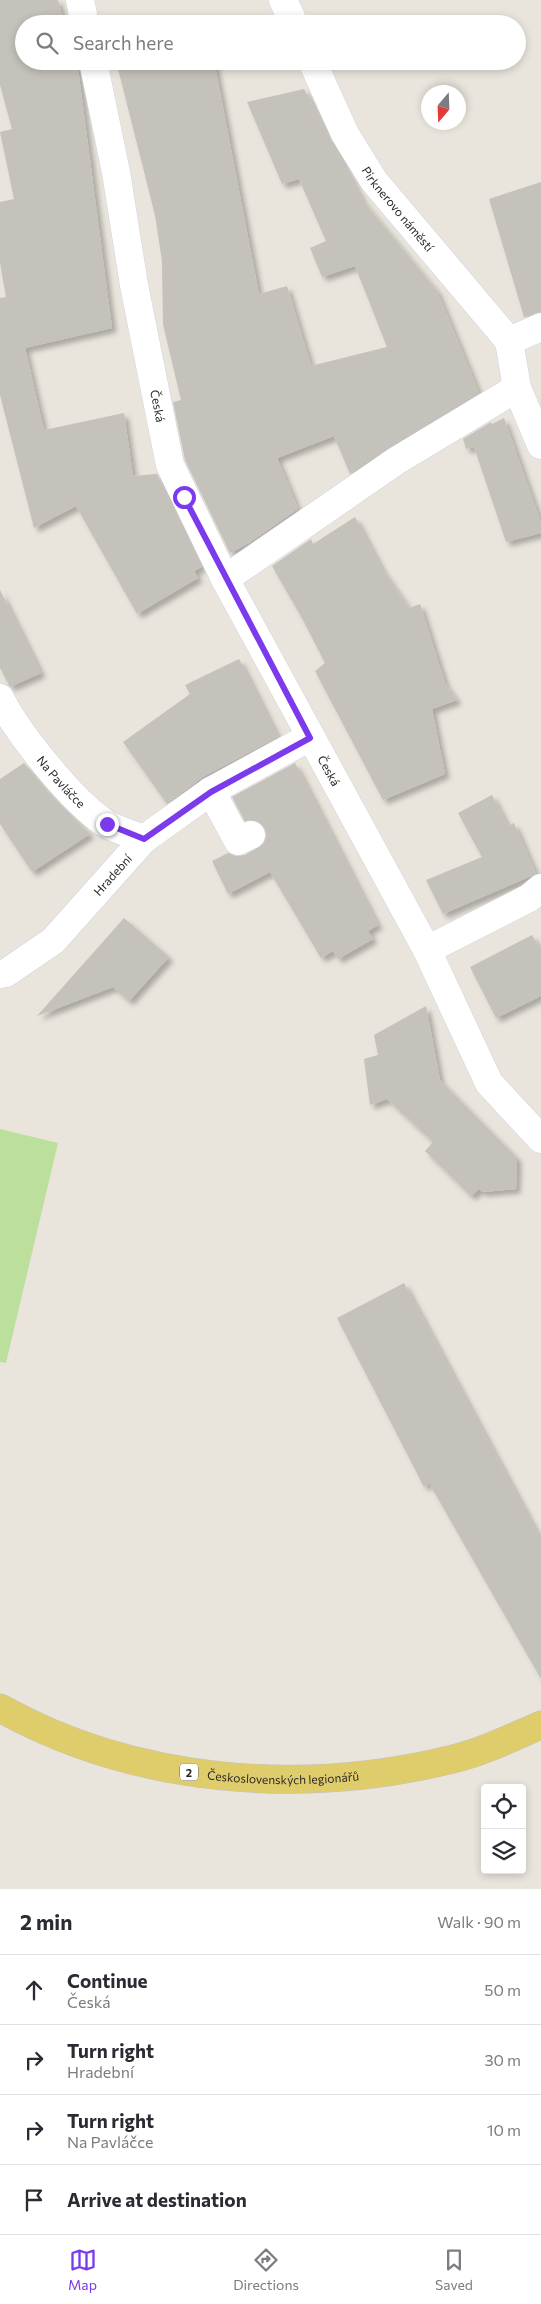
<!DOCTYPE html>
<html lang="en">
<head>
<meta charset="utf-8">
<style>
	:root { --surface:#fff; --page:#f7f7f7; --text:#2b2b33; --muted:#7c7c81; --line:#e1e1e2; --accent:#7c3aed }
	body { margin:0; font-family:Commissioner,sans-serif; background:var(--page); color:var(--text) }
	.controls { position:absolute; right:15px; bottom:15px; display:grid; overflow:hidden; border-radius:5px; box-shadow:0 2px 8px #0003 }
	.controls button { width:45px; height:45px; display:grid; place-items:center; padding:0; border:0; border-bottom:1px solid var(--line); background:var(--surface); color:var(--text); font:25px sans-serif }
	.compass { position:absolute; left:421px; top:85px; width:45px; height:45px; border-radius:50%; background:var(--surface); box-shadow:0 2px 8px #0003; rotate:199deg }
	.stop { position:absolute; width:15px; height:15px; margin:-11px; border:4px solid #7c3aed; border-radius:50%; background:#fff }
	.stop.end { background:#7c3aed; border-color:#fff; box-shadow:0 1px 5px #0008 }
	.list { margin:0; padding:0; list-style:none }
	h2 { display:flex; justify-content:space-between; align-items:center; height:65px; margin:0; padding:0 20px; font-size:21px }
	h2 small { font-size:16px; font-weight:400; color:var(--muted) }
	.list li { display:grid; grid-template-columns:32px 1fr auto; gap:15px; align-items:center; box-sizing:border-box; height:70px; padding:0 20px; border-top:1px solid var(--line) }
	.list b { display:block; font-size:19px; white-space:nowrap }
	.list p { margin:0; font-size:16px; white-space:nowrap; color:var(--muted) }
	.list em { font-size:16px; font-style:normal; color:var(--muted) }
	.icon { flex:none; width:28px; height:28px; fill:none; stroke:currentColor; stroke-width:2; stroke-linecap:round; stroke-linejoin:round }
	.map { position:relative; flex:none; width:541px; height:1889px; overflow:hidden }
	.search { position:absolute; background:var(--surface); box-shadow:0 2px 8px #0003; left:15px; right:15px; top:15px; height:55px; display:flex; align-items:center; gap:12px; box-sizing:border-box; padding:0 18px; border-radius:28px; color:var(--muted); font-size:19px }
	.sheet { height:345px; background:var(--surface) }
	nav { display:flex; justify-content:space-around; align-items:center; box-sizing:border-box; height:70px; border-top:1px solid var(--line); background:var(--surface); font-size:14px; color:var(--muted) }
	nav a { display:grid; justify-items:center; gap:2px }
	nav .on { color:var(--accent) }
	.map>svg:first-child { display:block }
</style>
</head>
<body>
<div class="map">
<svg width="541" height="1889" viewBox="0 0 541 1889">
	<defs>
		<filter id="shadow"><feDropShadow dx="4.5" dy="4.5" stdDeviation="2.5" flood-color="#0004"/></filter>
	</defs>
	<rect width="100%" height="100%" fill="#e9e5dc"/>
	<polygon fill="#bddf9c" points="0,1129 58,1143 6,1363 0,1362"/>
	<g fill="#c5c1bb" filter="url(#shadow)">
		<polygon points="0,0 58,0 64,24 24,24 24,61 77,61 112,328 25,348 44,430 124,413 133,476 157,474 202,567 194,571 198,578 137,614 76,506 34,528 0,395 0,298 6,297 0,263 0,202 14,199 0,132 12,129 0,85"/>
		<polygon points="116,61 214,61 259,294 287,286 311,366 387,347 355,266 322,277 310,248 326,241 299,179 282,184 247,102 304,89 363,201 437,291 479,393 388,448 350,474 334,436 277,458 298,509 249,543 230,553 185,460 173,402 181,400 163,324 162,261 155,215"/>
		<polygon points="541,182 541,312 524,317 489,199"/>
		<polygon points="504,418 541,523 541,533 506,542 474,447 466,449 463,439 491,422 492,424"/>
		<polygon points="355,517 382,569 409,608 420,604 445,683 457,700 432,709 445,774 383,800 315,671 325,663 303,620 272,566 311,539 313,544"/>
		<polygon points="0,590 41,673 10,687 0,668"/>
		<polygon points="239,659 278,737 203,777 167,804 123,742 190,694 185,685"/>
		<polygon points="24,763 50,794 90,834 32,872 0,824 0,779"/>
		<polygon points="295,763 378,925 368,931 373,939 338,959 333,951 321,958 270,872 228,894 212,861 228,853 236,856 245,855 263,844 266,837 265,828 260,823 253,820 245,821 232,797"/>
		<polygon points="492,795 508,826 514,823 536,874 443,914 426,880 482,857 458,813"/>
		<polygon points="124,918 169,957 129,1001 113,987 37,1016"/>
		<polygon points="532,935 541,950 541,996 496,1018 470,967"/>
		<polygon points="426,1006 440,1080 517,1158 516,1189 483,1192 479,1189 471,1196 425,1151 433,1142 387,1099 370,1105 364,1059 378,1055 374,1035"/>
		<polygon points="404,1283 541,1540 541,1679 429,1483 424,1487 337,1318"/>
	</g>
	<g fill="none" stroke-linecap="round" stroke-linejoin="round">
		<g stroke="#d1d3e0" stroke-width="29">
			<g id="pedestrian">
				<polyline points="225,579 396,461 517,388"/>
				<polyline points="211,791 238,841 251,835"/>
			</g>
		</g>
		<g stroke="#d1d3e0" stroke-width="29">
			<g id="minor">
				<polyline points="80,0 85,24"/>
				<polyline points="283,0 294,24"/>
				<path id="s1" d="M 93,61 L 116,172 L 134,285 L 170,465 L 225,579 L 427,950 L 489,1083 L 541,1139"/>
				<path id="s2" d="M 312,61 L 345,134 L 374,181 L 509,341"/>
				<polyline points="541,327 509,341 517,388 541,445"/>
				<path id="s3" d="M 0,698 C 18,734 72,801 105,823 C 117,830 131,834 144,839"/>
				<polyline points="427,950 529,898 541,888"/>
				<path id="s4" d="M 0,974 L 6,973 L 53,941 L 144,839 L 211,791 L 310,737"/>
			</g>
		</g>
		<g stroke="#c3c3c3" stroke-width="29">
			<g id="primary">
				<path id="s5" d="M 0,1708 C 136,1784 303,1796 453,1759 C 483,1752 513,1737 541,1725"/>
			</g>
		</g>
		<use href="#pedestrian" stroke="#fff" stroke-width="28"/>
		<use href="#minor" stroke="#fff" stroke-width="28"/>
		<use href="#primary" stroke="#dfcd6b" stroke-width="28"/>
	</g>
	<g fill="none" stroke-linecap="round" stroke-linejoin="round">
		<polyline stroke="#7c3aed" stroke-width="6" points="107,824 144,839 211,792 310,738 184,497"/>
	</g>
	<g text-anchor="middle" dominant-baseline="central" stroke-width="4" stroke-linejoin="round" paint-order="stroke">
		<rect fill="#fff" stroke="#696969" stroke-width="1" x="180" y="1763.5" width="18" height="17" rx="4"/>
		<g font-size="11" font-weight="bold" fill="#292929">
			<text x="189" y="1772">2</text>
		</g>
		<g font-size="12" fill="#292929" stroke="#fff">
			<text stroke="none"><textPath href="#s2" startOffset="172">Pirknerovo náměstí</textPath></text>
			<text stroke="none"><textPath href="#s1" startOffset="351">Česká</textPath></text>
			<text stroke="none"><textPath href="#s1" startOffset="756">Česká</textPath></text>
			<text stroke="none"><textPath href="#s3" startOffset="104">Na Pavláčce</textPath></text>
			<text stroke="none"><textPath href="#s4" startOffset="152">Hradební</textPath></text>
			<text stroke="none"><textPath href="#s5" startOffset="295">Československých legionářů</textPath></text>
		</g>
	</g>
</svg>
<div class="controls">
<button><svg class="icon" aria-label="locate" viewBox="0 0 24 24"><circle cx="12" cy="12" r="6"/><path d="M12 2v4M12 18v4M2 12h4M18 12h4"/></svg></button>
<button><svg class="icon" aria-label="layers" viewBox="0 0 24 24"><path d="M12 4l9 5-9 5-9-5zM3 14l9 5 9-5"/></svg></button>
</div>
<svg class="compass" viewBox="-18 -18 36 36"><path d="M0-13l5 13h-10z" fill="#e53935"/><path d="M0 13l5-13h-10z" fill="#7c7c81"/></svg>
<div class="stop" style="left:184px;top:497px"></div>
<div class="stop end" style="left:107px;top:824px"></div>
<div class="search"><svg class="icon" aria-label="search" viewBox="0 0 24 24"><circle cx="10" cy="10" r="6"/><path d="M15 15l6 6"/></svg>Search here</div>
</div>
<section class="sheet">
<h2>2 min<small>Walk · 90 m</small></h2>
<ul class="list">
<li><svg class="icon" aria-label="ahead" viewBox="0 0 24 24"><path d="M12 20V5M6 11l6-6 6 6"/></svg><div><b>Continue</b><p>Česká</p></div><em>50 m</em></li>
<li><svg class="icon" aria-label="right" viewBox="0 0 24 24"><path d="M7 20v-9h11M14 6l5 5-5 5"/></svg><div><b>Turn right</b><p>Hradební</p></div><em>30 m</em></li>
<li><svg class="icon" aria-label="right" viewBox="0 0 24 24"><path d="M7 20v-9h11M14 6l5 5-5 5"/></svg><div><b>Turn right</b><p>Na Pavláčce</p></div><em>10 m</em></li>
<li><svg class="icon" aria-label="arrive" viewBox="0 0 24 24"><path d="M6 21V4h12l-3 4 3 4H6"/></svg><div><b>Arrive at destination</b></div></li>
</ul>
</section>
<nav>
<a class="on"><svg class="icon" aria-label="map" viewBox="0 0 24 24"><path d="M3 6l6-2 6 2 6-2v14l-6 2-6-2-6 2zM9 4v14M15 6v14"/></svg>Map</a>
<a><svg class="icon" aria-label="directions" viewBox="0 0 24 24"><path d="M12 3l9 9-9 9-9-9zM9 14v-3h6M13 9l2 2-2 2"/></svg>Directions</a>
<a><svg class="icon" aria-label="saved" viewBox="0 0 24 24"><path d="M7 4h10v16l-5-4-5 4z"/></svg>Saved</a>
</nav>
</body>
</html>
